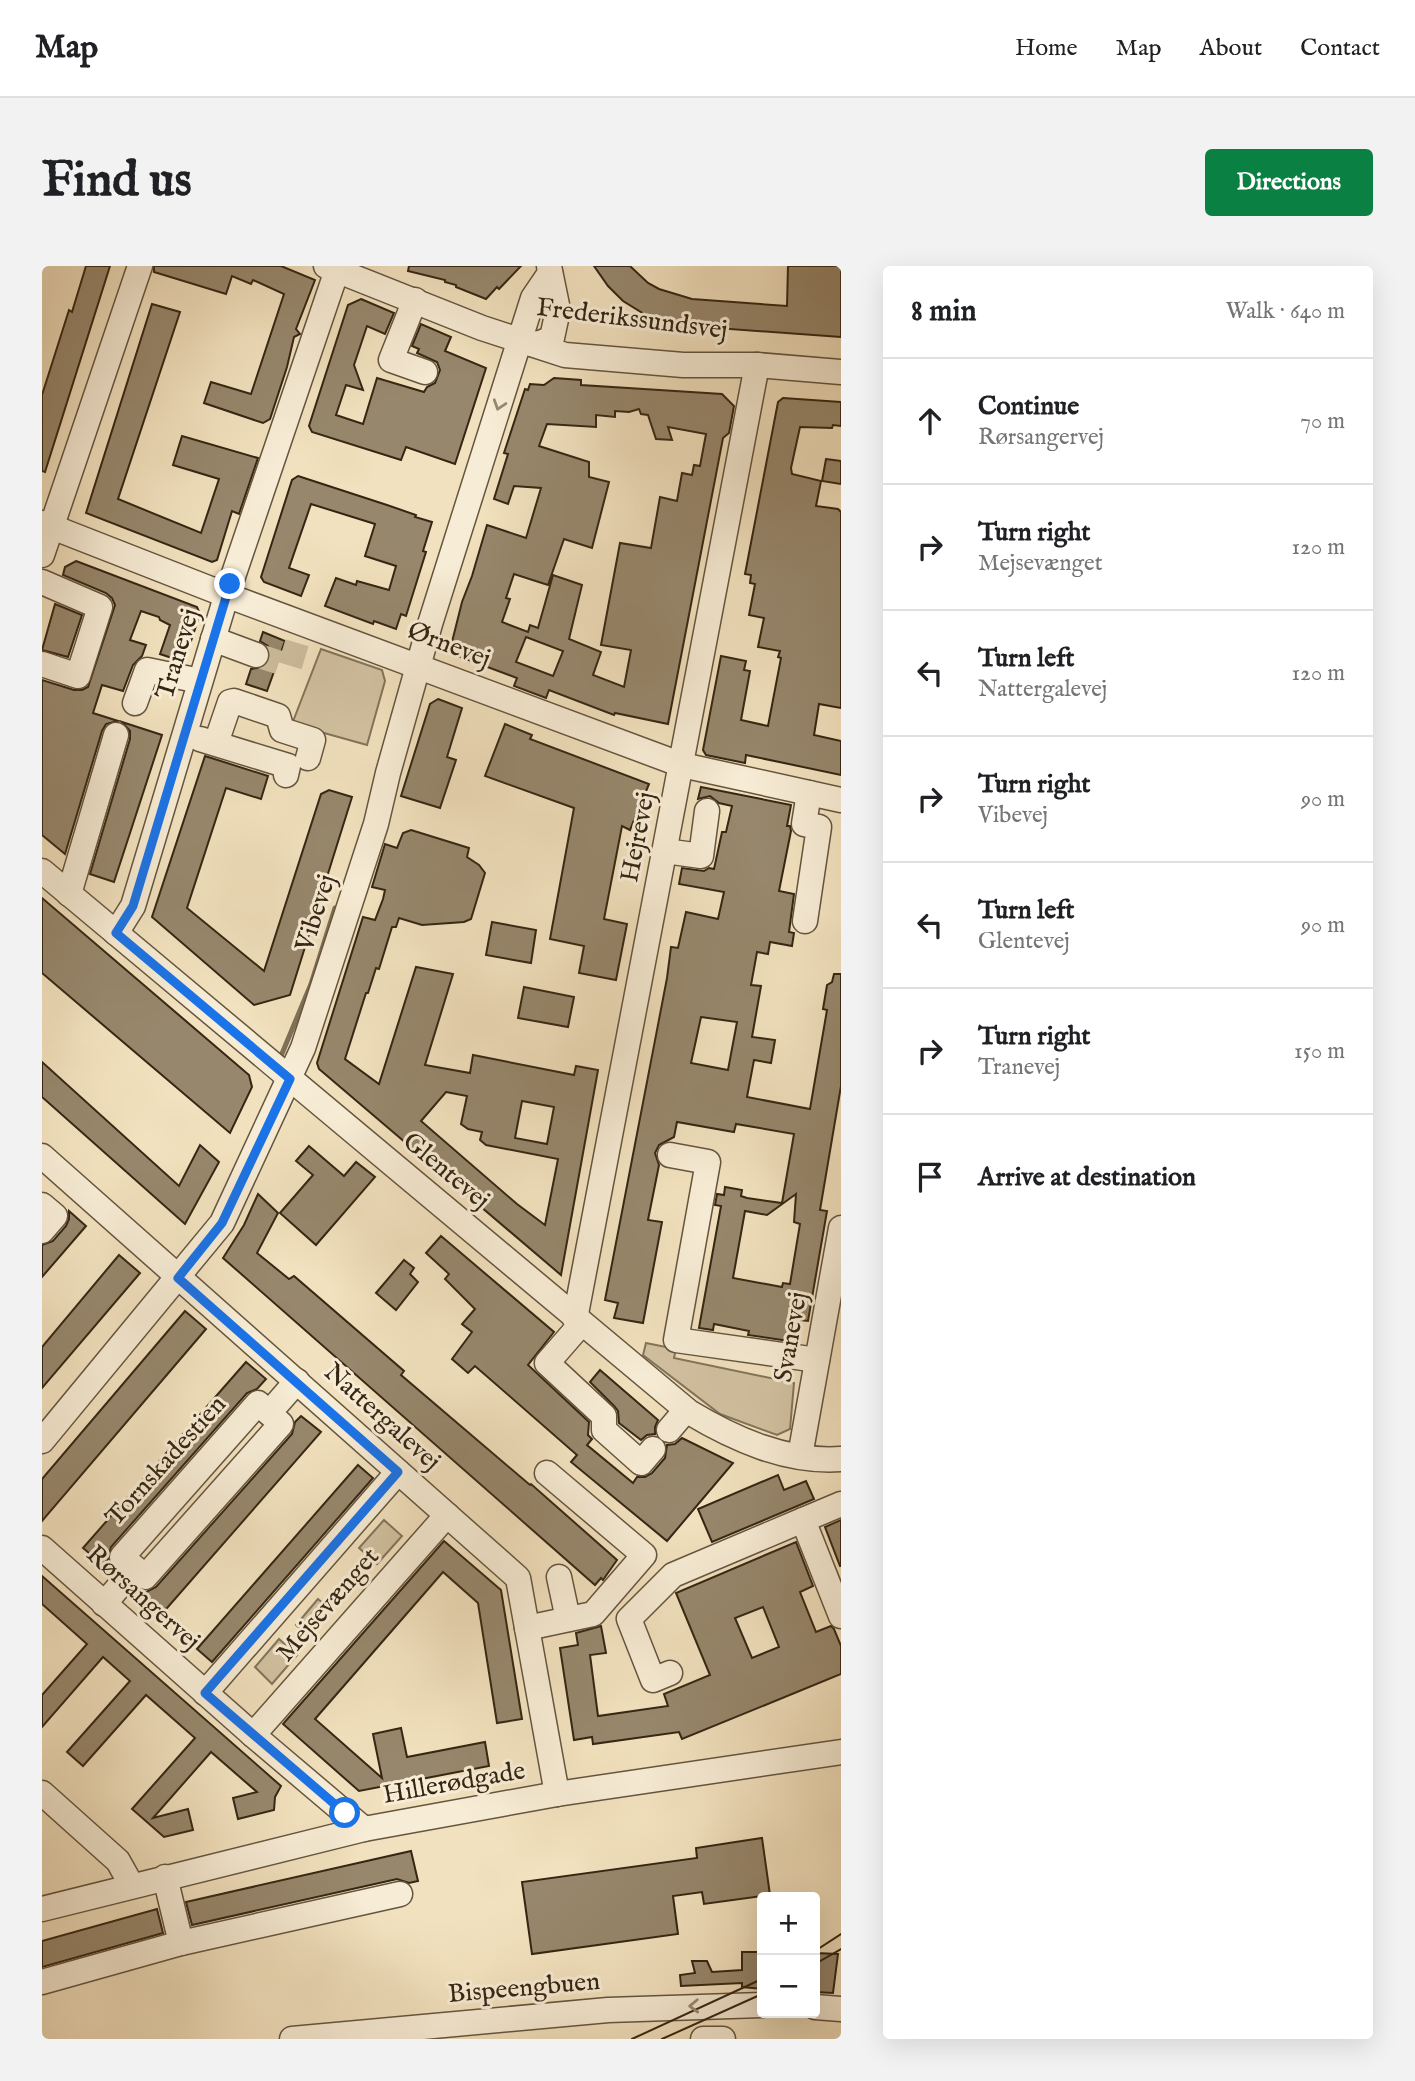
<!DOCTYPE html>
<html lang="en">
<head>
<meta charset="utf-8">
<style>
	:root { --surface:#fff; --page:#f2f2f2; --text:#202124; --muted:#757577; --line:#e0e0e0; --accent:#0b8043 }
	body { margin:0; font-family:"IM FELL English",serif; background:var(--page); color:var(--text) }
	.controls { position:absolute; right:21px; bottom:21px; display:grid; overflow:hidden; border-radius:7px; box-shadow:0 7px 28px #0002 }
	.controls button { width:63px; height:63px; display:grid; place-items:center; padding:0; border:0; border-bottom:2px solid var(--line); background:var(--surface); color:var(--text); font:35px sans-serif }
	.stop { position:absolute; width:21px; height:21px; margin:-16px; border:5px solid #1a73e8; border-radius:50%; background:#fff }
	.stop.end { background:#1a73e8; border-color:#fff; box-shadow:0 2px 7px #0008 }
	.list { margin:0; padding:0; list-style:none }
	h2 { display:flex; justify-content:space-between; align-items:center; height:91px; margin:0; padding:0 28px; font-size:30px }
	h2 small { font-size:23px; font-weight:400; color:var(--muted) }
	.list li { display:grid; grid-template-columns:46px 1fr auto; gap:21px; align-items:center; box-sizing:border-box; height:126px; padding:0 28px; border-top:2px solid var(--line) }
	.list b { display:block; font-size:26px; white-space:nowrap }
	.list p { margin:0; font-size:23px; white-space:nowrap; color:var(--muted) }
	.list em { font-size:23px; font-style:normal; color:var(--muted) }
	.icon { flex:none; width:38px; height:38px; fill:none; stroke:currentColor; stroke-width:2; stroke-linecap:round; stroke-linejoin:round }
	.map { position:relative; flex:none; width:799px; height:1773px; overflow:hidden; border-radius:7px }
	header { display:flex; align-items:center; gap:42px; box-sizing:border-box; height:98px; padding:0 35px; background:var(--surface); border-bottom:2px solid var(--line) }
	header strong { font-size:33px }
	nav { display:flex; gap:38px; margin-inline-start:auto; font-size:24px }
	.intro { display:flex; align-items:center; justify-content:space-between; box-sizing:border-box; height:168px; padding:0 42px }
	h1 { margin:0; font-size:49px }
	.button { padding:18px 32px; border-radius:7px; background:var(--accent); color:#fff; font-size:24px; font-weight:700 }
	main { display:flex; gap:42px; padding:0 42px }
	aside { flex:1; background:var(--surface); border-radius:7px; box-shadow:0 7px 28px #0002 }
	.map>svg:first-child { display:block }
</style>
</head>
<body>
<header>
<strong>Map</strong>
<nav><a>Home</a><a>Map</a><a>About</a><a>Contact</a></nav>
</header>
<div class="intro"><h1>Find us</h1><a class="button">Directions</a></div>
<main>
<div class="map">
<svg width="799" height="1773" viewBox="0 0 799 1773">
	<rect width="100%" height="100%" fill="#f2e1be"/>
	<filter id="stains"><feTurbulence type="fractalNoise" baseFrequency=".00286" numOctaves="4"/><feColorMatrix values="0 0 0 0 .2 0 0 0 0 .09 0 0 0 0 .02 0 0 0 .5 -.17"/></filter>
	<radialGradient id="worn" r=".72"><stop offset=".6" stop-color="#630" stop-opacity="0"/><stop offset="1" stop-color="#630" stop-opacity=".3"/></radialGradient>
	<g fill="#d2c1a1" stroke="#84745a" stroke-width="2">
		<polygon points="279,383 340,404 343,415 325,479 250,458"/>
		<polygon points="604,1077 634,1083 632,1092 752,1117 748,1163 735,1169 678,1148 601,1089"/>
		<polygon points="342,1254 360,1270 335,1298 317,1282"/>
		<polygon points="276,1333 289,1344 266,1370 254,1359"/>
		<polygon points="237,1373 255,1389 230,1418 213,1401"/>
	</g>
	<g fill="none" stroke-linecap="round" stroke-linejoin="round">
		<polyline stroke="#807057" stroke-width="5" points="239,790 269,718 293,642"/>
	</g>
	<g fill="#97876c" stroke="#352613" stroke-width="2" fill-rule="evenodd">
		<polygon points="44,0 68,0 3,206 0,205 0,129 27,44 30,46"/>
		<polygon points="112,0 239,0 273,14 254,63 258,68 252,71 245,101 228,153 221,157 162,137 169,116 209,128 242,28 211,14 209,18 190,10 184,28 112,6"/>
		<polygon points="367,0 479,0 457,23 455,21 444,33 414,21 414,19 403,16 403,14 366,5"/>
		<polygon points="552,0 588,0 606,17 617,23 650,33 745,40 746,0 799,0 799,71 661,61 661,64 648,63 630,61 612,54 581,35 566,20"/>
		<polygon points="319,33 352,47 343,68 325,60 312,99 321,124 304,119 294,149 321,158 335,112 382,126 385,121 393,117 398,104 395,96 375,87 377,83 370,80 379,58 409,71 403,85 444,102 413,198 364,181 359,194 270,166 267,160 306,39"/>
		<polygon points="110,38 138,46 76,233 159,267 177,213 131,199 140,170 216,192 197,248 190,245 175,294 170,296 44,247"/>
		<path d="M 512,112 L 539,114 L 539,119 L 680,128 L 692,140 L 687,167 L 681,172 L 626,458 L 573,447 L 572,449 L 507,424 L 504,432 L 472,420 L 475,412 L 413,389 L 409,380 L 420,336 L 430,310 L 445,259 L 484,272 L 499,222 L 472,220 L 466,238 L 452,233 L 466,188 L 462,187 L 483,123 L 486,124 L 488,118 L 502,119 ZM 597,143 L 599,148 L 606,149 L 614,173 L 630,174 L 626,161 L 664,168 L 658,200 L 652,199 L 650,209 L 640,207 L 635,235 L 618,231 L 609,282 L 578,277 L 559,379 L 589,384 L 582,421 L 551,409 L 559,386 L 527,373 L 540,319 L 511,309 L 496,362 L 488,359 L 486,366 L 460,356 L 468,333 L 464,332 L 472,308 L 506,319 L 522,273 L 550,282 L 567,216 L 547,211 L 547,196 L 497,180 L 505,158 L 554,161 L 554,149 L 573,151 L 573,145 L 587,146 ZM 484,371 L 521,385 L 511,410 L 474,396 Z"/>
		<polygon points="741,132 799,136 799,160 791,159 790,162 758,161 749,202 750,208 779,215 774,240 796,243 799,246 799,442 777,438 772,469 799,475 799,509 704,489 703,497 664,489 661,484 679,390 704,395 702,404 708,405 699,454 726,460 739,392 736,391 738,385 716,381 722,352 707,349 713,318 708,317 709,309 703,308 736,136"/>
		<polygon points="784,193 799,195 799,218 780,215"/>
		<polygon points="256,210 345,239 374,249 373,251 390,256 381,285 384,286 364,350 359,348 354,363 332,355 331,358 283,340 294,312 314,319 315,315 347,324 354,300 323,290 333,258 269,238 247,302 267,309 259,330 222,316 219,311 250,214"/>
		<polygon points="34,295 155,341 158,348 142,396 118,388 128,359 118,354 117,351 99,345 88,374 104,379 100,390 91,399 81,425 60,419 51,447 76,455 64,458 60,465 23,588 0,569 0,414 32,424 40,424 46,421 73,339 70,332 64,327 21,309 23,301"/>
		<polygon points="13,338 40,349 26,391 0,384"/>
		<polygon points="221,366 243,375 225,425 204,418 209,403 223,401 228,394 226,380 218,375"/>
		<polygon points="396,433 420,442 405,491 414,494 398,542 359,530 388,438"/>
		<polygon points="80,456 120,469 72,616 48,608 88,473 88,465"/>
		<polygon points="463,458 490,469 488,473 607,518 588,564 580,560 562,653 585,658 574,714 537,707 542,680 508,673 532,542 443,510"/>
		<polygon points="163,490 226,510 219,533 184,522 145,642 222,705 279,528 287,524 310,531 248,729 212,739 110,651"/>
		<path d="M 659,521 L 749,539 L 745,560 L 748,560 L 749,565 L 737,625 L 752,628 L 747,666 L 752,667 L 750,680 L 728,676 L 726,688 L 715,686 L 709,719 L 719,720 L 710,771 L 733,774 L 729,797 L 712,794 L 705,831 L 768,843 L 785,744 L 781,743 L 785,719 L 790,716 L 792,708 L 799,708 L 799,820 L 778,944 L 785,945 L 766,1055 L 758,1054 L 754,1076 L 706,1069 L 707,1065 L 672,1058 L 671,1064 L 657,1062 L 679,940 L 673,939 L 675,928 L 682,929 L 683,921 L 700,924 L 699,930 L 705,932 L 740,937 L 752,868 L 694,858 L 692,866 L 635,856 L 632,871 L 617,879 L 613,887 L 617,899 L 606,954 L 620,956 L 601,1057 L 572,1052 L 576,1037 L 563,1034 L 625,712 L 629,681 L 636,682 L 644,646 L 676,653 L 682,626 L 637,618 L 640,602 L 662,605 L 667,602 L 672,603 L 680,566 L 684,566 L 690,540 L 677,537 L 668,530 L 656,533 ZM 659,751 L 695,756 L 686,804 L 649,797 ZM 754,928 L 752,956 L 758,958 L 748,1018 L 741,1017 L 740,1021 L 691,1012 L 703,945 L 725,949 Z"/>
		<path d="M 369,564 L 427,582 L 425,591 L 437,599 L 443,607 L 429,653 L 422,656 L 380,659 L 357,652 L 354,661 L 350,661 L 337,703 L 334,702 L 326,727 L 324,727 L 303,793 L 337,818 L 374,701 L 411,708 L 383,799 L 428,807 L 431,789 L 532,809 L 534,800 L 556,804 L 519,1009 L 277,803 L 275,797 L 321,651 L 333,654 L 341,633 L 343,624 L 330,621 L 343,578 L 355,582 L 361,567 ZM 404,826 L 425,830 L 419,858 L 426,863 L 440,866 L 438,874 L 444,879 L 516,893 L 503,959 L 475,938 L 379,855 ZM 480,835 L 512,841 L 505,878 L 473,872 Z"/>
		<polygon points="0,632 207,809 210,821 188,867 0,707"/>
		<polygon points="450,656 494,664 489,697 444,689"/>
		<polygon points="482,721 532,731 526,761 476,752"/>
		<polygon points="0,796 137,920 158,879 177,896 143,958 0,831"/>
		<polygon points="267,880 302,910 314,896 333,911 274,979 238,947 271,909 254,895"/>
		<polygon points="216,928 236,947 215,987 247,1013 252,1010 362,1105 359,1109 488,1219 489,1218 575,1294 561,1314 559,1312 553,1319 181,992 202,959"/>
		<polygon points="27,945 44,960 0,1011 0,979 11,975 24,960 27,953"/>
		<polygon points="399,970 512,1066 486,1099 547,1156 546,1169 550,1173 545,1179 591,1217 595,1211 603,1211 610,1207 623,1192 625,1179 633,1178 640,1172 691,1197 625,1275 529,1196 535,1189 433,1100 426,1107 410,1093 430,1066 420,1058 433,1043 403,1013 407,1008 384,987"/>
		<polygon points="77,989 98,1007 0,1122 0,1081"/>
		<polygon points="362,994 372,1002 368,1008 376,1016 354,1044 334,1027"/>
		<polygon points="143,1045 164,1063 0,1255 0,1213"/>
		<polygon points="204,1096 224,1113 215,1123 205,1127 69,1281 66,1293 61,1299 41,1282"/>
		<polygon points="558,1104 616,1154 613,1161 613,1168 605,1169 599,1174 577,1157 576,1145 572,1140 548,1116"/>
		<polygon points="259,1150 279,1166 118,1350 98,1333 106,1325 114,1321 250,1168 253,1156"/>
		<polygon points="316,1199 331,1212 170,1396 155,1383"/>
		<polygon points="736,1209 742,1224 764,1215 772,1233 670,1276 656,1243"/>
		<polygon points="799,1254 799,1300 798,1300 783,1261"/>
		<polygon points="402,1275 459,1324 480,1453 455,1457 436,1337 401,1306 273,1453 340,1512 331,1468 359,1462 365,1491 443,1476 447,1500 317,1525 241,1458"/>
		<path d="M 754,1276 L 771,1320 L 758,1326 L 774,1366 L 789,1360 L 792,1363 L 799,1380 L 799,1408 L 640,1473 L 637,1466 L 551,1478 L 550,1471 L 532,1474 L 518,1382 L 536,1379 L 534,1367 L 559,1360 L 564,1387 L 548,1389 L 556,1450 L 626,1440 L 622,1428 L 668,1409 L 634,1327 ZM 721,1341 L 737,1381 L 710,1392 L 693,1352 Z"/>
		<polygon points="0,1310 239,1520 233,1531 232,1544 196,1553 191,1532 215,1526 169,1486 111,1552 146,1543 151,1564 122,1571 90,1543 153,1472 104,1429 41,1500 25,1486 88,1415 61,1391 0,1461 0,1429 45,1378 0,1338"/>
		<polygon points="720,1572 728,1629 662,1638 660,1626 631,1630 636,1668 490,1688 480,1616 655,1592 654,1582"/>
		<polygon points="369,1585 376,1615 367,1617 355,1613 150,1659 144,1636"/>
		<polygon points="115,1643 121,1667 0,1701 0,1675"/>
		<polygon points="700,1686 720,1686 720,1723 700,1721 700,1717 639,1720 638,1709 653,1707 650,1695 665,1695 670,1706 700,1704"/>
		<polygon points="773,1687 796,1688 791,1727 773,1726"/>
	</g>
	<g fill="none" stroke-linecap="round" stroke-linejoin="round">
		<polyline stroke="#ccbc9c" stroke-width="24" stroke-dasharray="24 12" stroke-linecap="butt" points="214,389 248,400 261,357"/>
		<g stroke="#64553e" stroke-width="27">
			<g id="minor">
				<polyline points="284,0 440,62 523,89 641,99 715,99 799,106"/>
				<polyline points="373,34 349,94 383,106"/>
				<polyline points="489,78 498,77 510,72 516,44 507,0"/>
				<polyline points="0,257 184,329 640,499 799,534"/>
				<polyline points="0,289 98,0"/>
				<polyline points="0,316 58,341 36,410 0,398"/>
				<polyline points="171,373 214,389"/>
				<polyline points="93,437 105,404 158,415"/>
				<polyline points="158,473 246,500 244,509"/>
				<polyline points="174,477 188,436 192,435 236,450 240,464 271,474 266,492"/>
				<polyline points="623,585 659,590 665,545"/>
				<path d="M 0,605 L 647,1146 C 692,1173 745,1197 799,1193"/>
				<polyline points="27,628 74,469"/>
				<polyline points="763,655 777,561 762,558 767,527"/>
				<polyline points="74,667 91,640 183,334 295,4"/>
				<polyline points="628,889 666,896 634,1074 775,1094"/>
				<polyline points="0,890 476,1312 515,1528"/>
				<polyline points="0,939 13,950 0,965"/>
				<polyline points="533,1053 715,99"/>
				<polyline points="539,1058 505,1097 562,1150 562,1164 599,1197 611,1183"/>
				<polyline points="227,1147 255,1115"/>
				<polyline points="627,1164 644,1144"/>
				<polyline points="0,1175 180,957 261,782 334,558 346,507 388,358 491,32 508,7"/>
				<polyline points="758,1190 799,962"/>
				<polyline points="761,1254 799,1238"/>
				<polyline points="0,1282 211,1469 322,1563"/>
				<polyline points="517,1311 526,1353"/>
				<polyline points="62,1338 93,1302 80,1291 216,1137 239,1158 103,1311 93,1302"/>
				<polyline points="485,1362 551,1348 602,1289 505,1207"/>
				<polyline points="628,1407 611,1414 587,1353 631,1309 761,1254 799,1350"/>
				<polyline points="163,1427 356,1206"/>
				<polyline points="211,1469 405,1249"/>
				<polyline points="0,1527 76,1595 90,1620"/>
				<polyline points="123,1611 139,1677"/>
				<polyline points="0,1643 322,1563 515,1528 799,1486"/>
				<polyline points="0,1716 139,1677 358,1628"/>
				<polyline points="773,1741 799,1743"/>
				<polyline points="250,1773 566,1744 720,1739"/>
				<polyline points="661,1773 681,1773"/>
			</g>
		</g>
		<use href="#minor" stroke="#f7ecd5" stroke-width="24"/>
		<g stroke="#352613" stroke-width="2">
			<polyline points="773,1685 799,1668"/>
			<polyline points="773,1698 799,1683"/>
			<polyline points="590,1773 720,1713"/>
			<polyline points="620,1773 720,1728"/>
		</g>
	</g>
	<defs><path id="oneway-chevron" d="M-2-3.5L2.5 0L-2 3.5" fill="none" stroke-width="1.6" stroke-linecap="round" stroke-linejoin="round" transform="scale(1.75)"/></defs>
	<g stroke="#968974">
		<use href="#oneway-chevron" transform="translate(457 139) rotate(108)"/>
		<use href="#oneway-chevron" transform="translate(652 1740) rotate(178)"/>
	</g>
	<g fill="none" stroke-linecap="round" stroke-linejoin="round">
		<polyline stroke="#1a73e8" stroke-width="9" points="188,318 91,640 74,667 248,813 180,957 136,1012 356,1206 163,1427 303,1547"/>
	</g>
	<g text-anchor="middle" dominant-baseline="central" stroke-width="6" stroke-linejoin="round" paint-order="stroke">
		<g font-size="26" fill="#352613" stroke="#f7ecd5">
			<text transform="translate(590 53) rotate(7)">Frederikssundsvej</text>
			<text transform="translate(407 379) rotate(21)">Ørnevej</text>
			<text transform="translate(136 388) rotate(-73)">Tranevej</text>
			<text transform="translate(596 571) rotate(-79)">Hejrevej</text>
			<text transform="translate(274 647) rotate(-72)">Vibevej</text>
			<text transform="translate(404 905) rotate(40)">Glentevej</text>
			<text transform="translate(749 1071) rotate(-80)">Svanevej</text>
			<text transform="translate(340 1151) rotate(42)">Nattergalevej</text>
			<text transform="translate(124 1195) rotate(-48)">Tornskadestien</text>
			<text transform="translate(101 1332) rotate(42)">Rørsangervej</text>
			<text transform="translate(286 1339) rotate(-49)">Mejsevænget</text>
			<text transform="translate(412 1517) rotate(-10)">Hillerødgade</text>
			<text transform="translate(482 1722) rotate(-5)">Bispeengbuen</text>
		</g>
	</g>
	<rect width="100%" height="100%" filter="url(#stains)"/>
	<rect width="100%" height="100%" fill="url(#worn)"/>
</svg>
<div class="controls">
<button>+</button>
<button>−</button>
</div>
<div class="stop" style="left:303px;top:1547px"></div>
<div class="stop end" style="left:188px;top:318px"></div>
</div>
<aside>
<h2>8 min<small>Walk · 640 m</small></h2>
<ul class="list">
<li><svg class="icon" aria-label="ahead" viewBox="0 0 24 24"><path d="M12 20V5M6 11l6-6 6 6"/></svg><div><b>Continue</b><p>Rørsangervej</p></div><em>70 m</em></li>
<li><svg class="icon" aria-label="right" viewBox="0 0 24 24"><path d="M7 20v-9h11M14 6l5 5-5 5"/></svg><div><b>Turn right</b><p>Mejsevænget</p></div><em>120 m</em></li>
<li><svg class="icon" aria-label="left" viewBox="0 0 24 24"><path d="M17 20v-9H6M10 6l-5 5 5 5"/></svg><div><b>Turn left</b><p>Nattergalevej</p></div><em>120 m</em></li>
<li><svg class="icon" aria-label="right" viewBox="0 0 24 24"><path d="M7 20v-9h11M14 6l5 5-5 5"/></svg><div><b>Turn right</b><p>Vibevej</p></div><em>90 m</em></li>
<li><svg class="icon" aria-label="left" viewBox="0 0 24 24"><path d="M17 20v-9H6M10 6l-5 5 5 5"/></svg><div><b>Turn left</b><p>Glentevej</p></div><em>90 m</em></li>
<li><svg class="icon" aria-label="right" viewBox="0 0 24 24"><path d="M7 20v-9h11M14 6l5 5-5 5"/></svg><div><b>Turn right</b><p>Tranevej</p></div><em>150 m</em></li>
<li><svg class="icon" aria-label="arrive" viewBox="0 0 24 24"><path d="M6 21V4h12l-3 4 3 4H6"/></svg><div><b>Arrive at destination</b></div></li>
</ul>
</aside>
</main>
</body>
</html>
